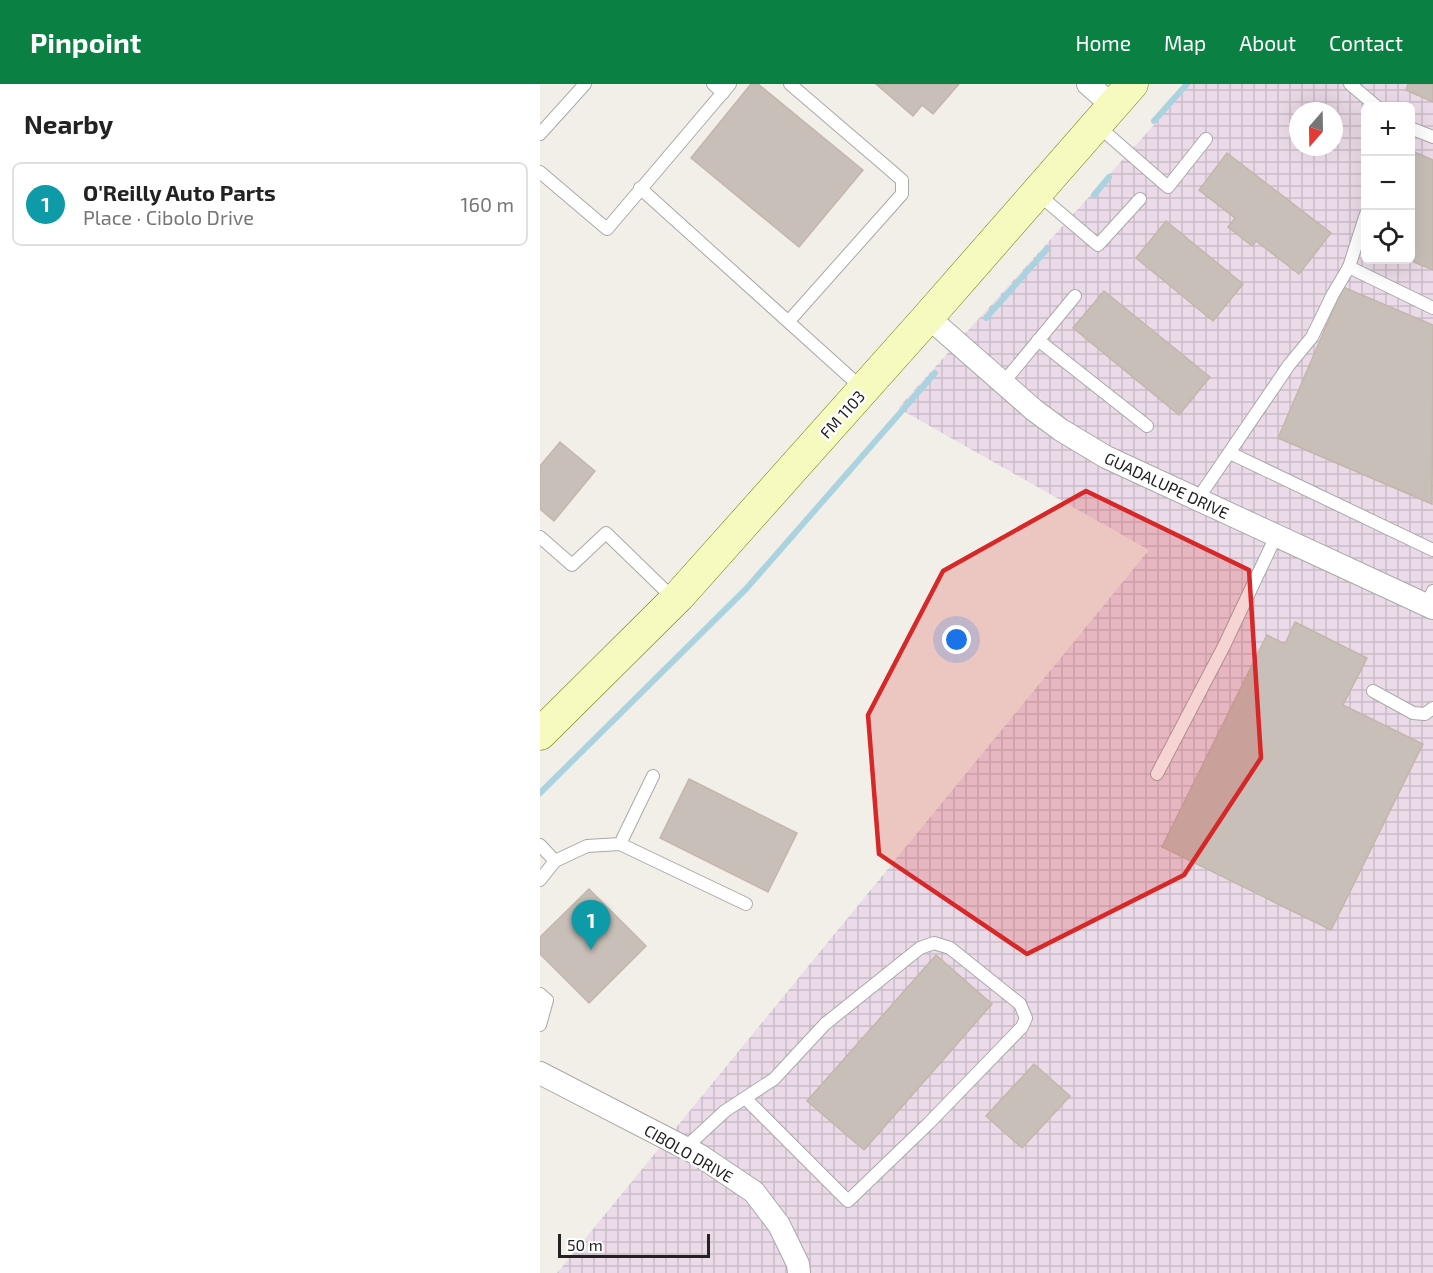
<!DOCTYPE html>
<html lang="en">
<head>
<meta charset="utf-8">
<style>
	:root { --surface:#fff; --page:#f6f6f6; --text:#222; --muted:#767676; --line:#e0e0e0; --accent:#0b8043 }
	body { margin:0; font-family:"Exo 2",sans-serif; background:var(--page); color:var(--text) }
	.controls { position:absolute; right:18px; top:18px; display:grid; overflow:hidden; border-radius:9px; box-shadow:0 6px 24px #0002 }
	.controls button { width:54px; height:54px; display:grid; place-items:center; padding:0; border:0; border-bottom:2px solid var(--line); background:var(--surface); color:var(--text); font:30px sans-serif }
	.compass { position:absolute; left:749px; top:18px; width:54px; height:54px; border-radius:50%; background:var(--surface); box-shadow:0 6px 24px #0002; rotate:200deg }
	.scale { position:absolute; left:18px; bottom:15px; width:152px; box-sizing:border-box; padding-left:6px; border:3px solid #222; border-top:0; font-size:16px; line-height:21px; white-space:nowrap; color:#222; -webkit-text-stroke:4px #fff; paint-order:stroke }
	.you { position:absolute; left:417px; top:556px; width:21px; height:21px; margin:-15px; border:4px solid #fff; border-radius:50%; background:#1a73e8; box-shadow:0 0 0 9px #1a73e833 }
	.badge { display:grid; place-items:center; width:39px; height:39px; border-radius:50%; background:var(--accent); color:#fff; font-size:20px; font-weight:700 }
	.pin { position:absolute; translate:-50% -50px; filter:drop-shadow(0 2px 3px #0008) }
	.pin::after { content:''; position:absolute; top:32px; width:21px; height:18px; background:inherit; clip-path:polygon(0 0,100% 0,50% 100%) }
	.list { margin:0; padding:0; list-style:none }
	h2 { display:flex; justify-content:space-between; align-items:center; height:78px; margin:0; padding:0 24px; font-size:26px }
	h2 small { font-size:20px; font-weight:400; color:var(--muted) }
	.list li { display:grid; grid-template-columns:39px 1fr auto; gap:18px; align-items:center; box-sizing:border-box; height:84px; margin:0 12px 12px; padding:0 12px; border:2px solid var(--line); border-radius:9px }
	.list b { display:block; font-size:22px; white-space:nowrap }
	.list p { margin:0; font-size:20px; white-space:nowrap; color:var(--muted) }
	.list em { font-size:20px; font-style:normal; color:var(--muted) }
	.icon { flex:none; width:33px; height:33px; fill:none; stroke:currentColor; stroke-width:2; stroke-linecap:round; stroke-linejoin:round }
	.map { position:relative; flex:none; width:893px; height:1189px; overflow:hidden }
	header { display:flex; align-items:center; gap:36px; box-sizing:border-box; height:84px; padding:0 30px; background:var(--accent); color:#fff }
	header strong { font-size:28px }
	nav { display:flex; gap:33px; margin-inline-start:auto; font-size:21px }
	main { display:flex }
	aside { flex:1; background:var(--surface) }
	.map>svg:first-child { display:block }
</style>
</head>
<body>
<header>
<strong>Pinpoint</strong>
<nav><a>Home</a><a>Map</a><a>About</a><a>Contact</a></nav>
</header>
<main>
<aside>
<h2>Nearby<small></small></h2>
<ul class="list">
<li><span class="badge" style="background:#0f9aa8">1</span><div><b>O'Reilly Auto Parts</b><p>Place · Cibolo Drive</p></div><em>160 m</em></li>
</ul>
</aside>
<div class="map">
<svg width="893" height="1189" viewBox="0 0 893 1189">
	<defs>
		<pattern id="industrial-grid" width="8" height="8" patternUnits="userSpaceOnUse" patternTransform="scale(1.5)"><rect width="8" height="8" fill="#ebdbe8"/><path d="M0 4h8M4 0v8" fill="none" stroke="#c9bcc7"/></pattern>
	</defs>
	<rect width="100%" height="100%" fill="#f2efe9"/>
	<path fill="url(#industrial-grid)" fill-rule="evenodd" d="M 651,0 L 893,0 L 893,1189 L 17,1189 L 609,466 L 358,324 ZM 826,22 L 870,22 L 870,176 L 826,176 ZM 758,27 L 794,27 L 794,63 L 758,63 Z"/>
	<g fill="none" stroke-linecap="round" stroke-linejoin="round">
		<g stroke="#aad3df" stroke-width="6">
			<polyline points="614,37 647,0"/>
			<polyline points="554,111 569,93"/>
			<polyline points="446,234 507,165"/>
			<polyline points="0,709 206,505 395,289"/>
		</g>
	</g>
	<g fill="#c7bfb8" stroke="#c4b6ab" stroke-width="1.5">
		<polygon points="211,0 218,0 323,86 259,163 151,74"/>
		<polygon points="336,0 419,0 393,30 382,21 373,32"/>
		<polygon points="868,0 893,0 893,18 866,6"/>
		<polygon points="870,66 893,76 893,186 869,176"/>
		<polygon points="687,69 791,149 759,190 716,157 712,162 688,143 695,134 659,106"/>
		<polygon points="626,137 703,200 673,237 596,174"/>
		<polygon points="803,203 893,241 892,420 738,354"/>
		<polygon points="564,207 670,293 639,331 533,244"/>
		<polygon points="20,358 55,387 14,437 0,425 0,382"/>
		<polygon points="755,538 827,574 803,621 883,660 791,846 622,763 727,551 745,560"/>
		<polygon points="149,695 257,749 228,808 120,754"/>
		<polygon points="49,805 106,862 49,919 0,870 0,853"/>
		<polygon points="396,871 452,920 324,1066 267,1017"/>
		<polygon points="494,980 530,1012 482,1064 446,1032"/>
	</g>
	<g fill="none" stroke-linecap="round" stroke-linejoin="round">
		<g stroke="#a9a9a9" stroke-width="14">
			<g id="service">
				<polyline points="173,0 183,9"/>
				<polyline points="810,0 836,22"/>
				<polyline points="558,42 628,103 666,55"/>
				<polyline points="870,44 893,53"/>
				<polyline points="0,50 45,0"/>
				<polyline points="0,88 67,145 190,0"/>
				<polyline points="100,104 323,305"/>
				<polyline points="498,110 558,161 600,115"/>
				<polyline points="809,183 826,130"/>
				<polyline points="249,237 362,110 362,96 250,0"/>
				<polyline points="498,256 607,342"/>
				<polyline points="463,299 535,212"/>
				<polyline points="690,369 893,466"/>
				<polyline points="657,416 749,281 772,253 793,210 809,183 893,224"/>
				<polyline points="0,453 32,481 66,449 134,515"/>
				<polyline points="886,521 893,507"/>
				<polyline points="833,607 873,629 885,630 893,624"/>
				<polyline points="617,690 684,562 736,452"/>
				<polyline points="80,760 206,820"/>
				<polyline points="0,761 15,777 47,762 80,760 113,692"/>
				<polyline points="0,796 15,777"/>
				<polyline points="0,910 7,916 0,941"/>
				<polyline points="145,1064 185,1027 234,995 285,940 380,864 394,859 410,864 480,920 486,934 482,943 389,1039 308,1117 205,1014"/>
			</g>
		</g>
		<g stroke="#a9a9a9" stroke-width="24">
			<g id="minor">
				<polyline points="548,0 573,22"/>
				<polyline points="388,233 494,326 521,346 566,373 893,524"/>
				<polyline points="0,989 159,1071 214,1108 239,1141 258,1180 259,1189"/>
			</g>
		</g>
		<g stroke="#707d05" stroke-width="33">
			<polyline id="secondary" points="0,650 139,512 388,233 592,0"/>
		</g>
		<use href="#service" stroke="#fff" stroke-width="12"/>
		<use href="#minor" stroke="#fff" stroke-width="22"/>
		<use href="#secondary" stroke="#f7fabf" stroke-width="32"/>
	</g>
	<path fill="#d62828" fill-opacity="0.2" stroke="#d62828" stroke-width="4.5" stroke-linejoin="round" d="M 546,407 L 709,486 L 721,674 L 644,791 L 487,870 L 339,770 L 328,631 L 403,487 Z"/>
	<g text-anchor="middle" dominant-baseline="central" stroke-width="5" stroke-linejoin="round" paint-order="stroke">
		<g font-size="16" fill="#222" stroke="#fff">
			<text transform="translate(302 330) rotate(-48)">FM 1103</text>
			<text transform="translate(627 401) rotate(25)">GUADALUPE DRIVE</text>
			<text transform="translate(149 1069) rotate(30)">CIBOLO DRIVE</text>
		</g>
	</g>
</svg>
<div class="controls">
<button>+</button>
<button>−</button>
<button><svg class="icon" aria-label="locate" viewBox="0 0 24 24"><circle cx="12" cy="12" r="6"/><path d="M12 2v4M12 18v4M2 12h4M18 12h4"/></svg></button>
</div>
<svg class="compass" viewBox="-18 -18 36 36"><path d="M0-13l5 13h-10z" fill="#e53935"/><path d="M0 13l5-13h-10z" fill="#767676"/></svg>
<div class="scale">50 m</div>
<div class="you"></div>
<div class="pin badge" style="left:51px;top:866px;background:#0f9aa8">1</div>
</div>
</main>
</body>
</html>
